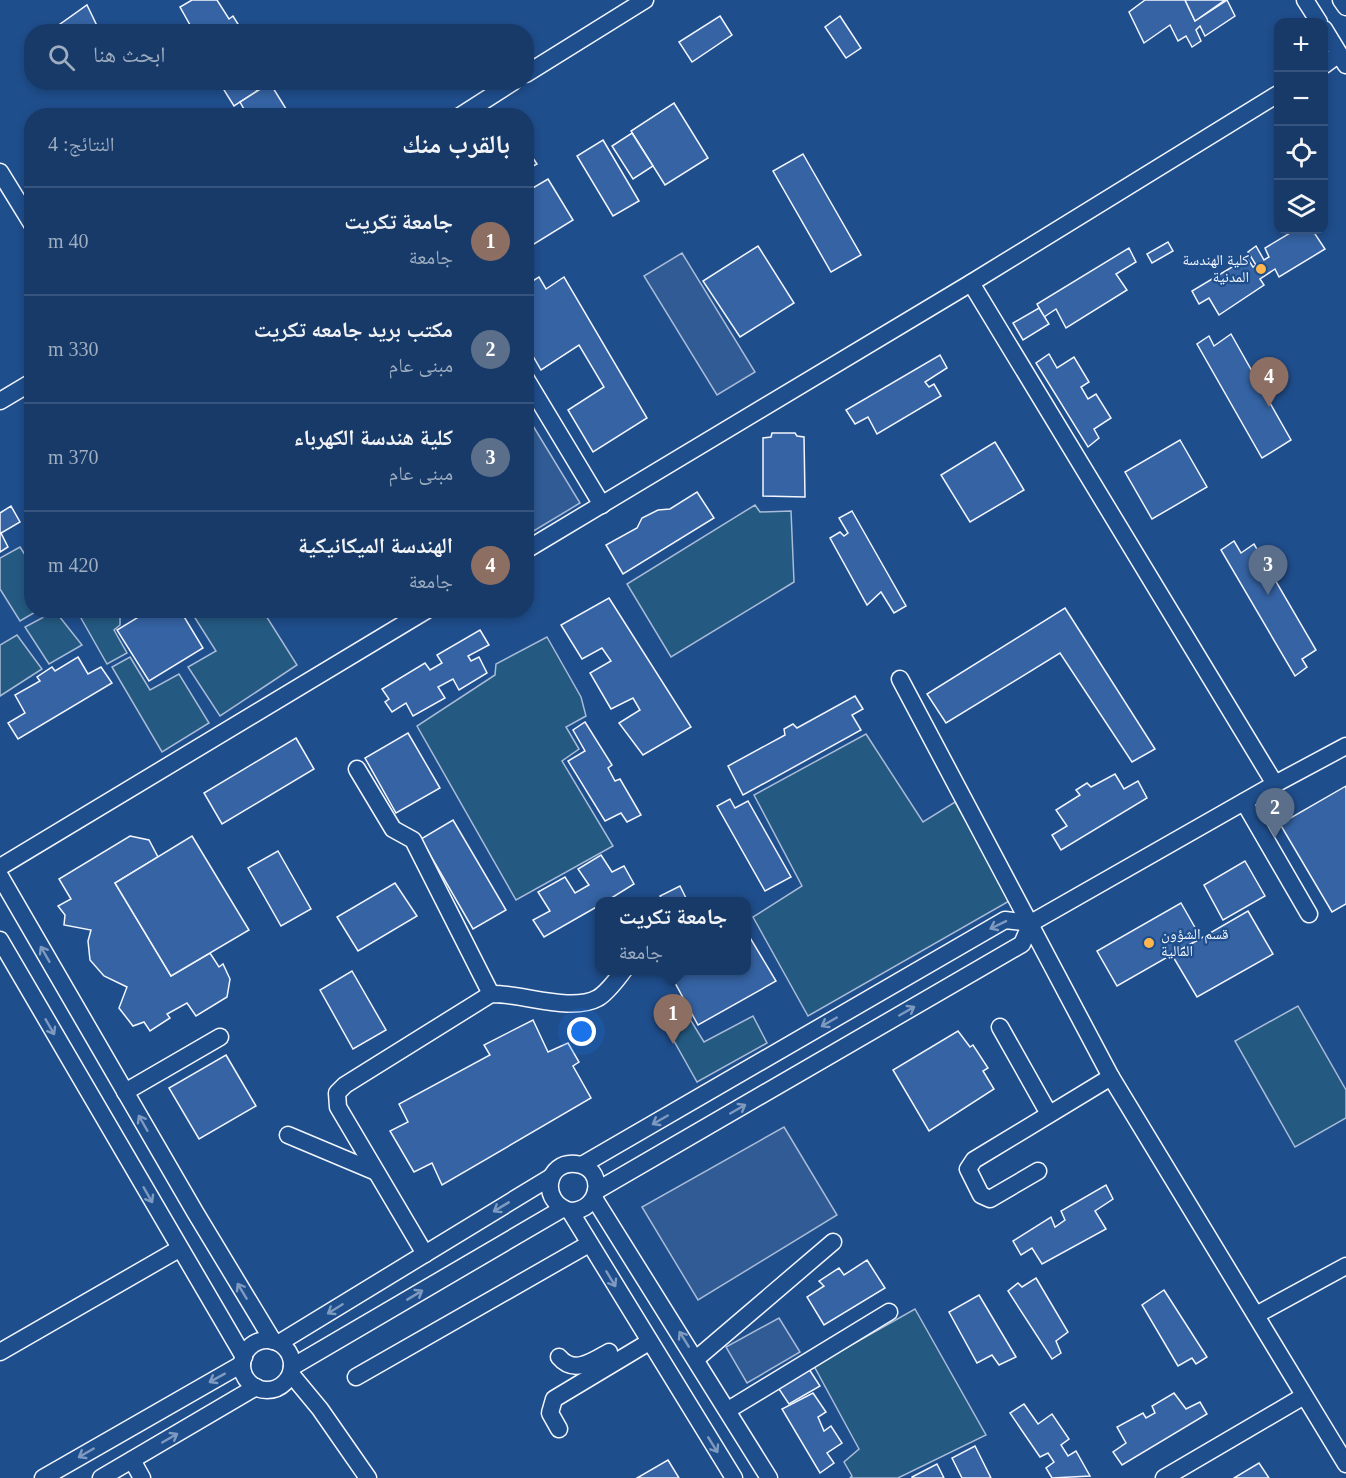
<!DOCTYPE html>
<html lang="ar">
<head>
<meta charset="utf-8">
<style>
	:root { --surface:#173a69; --page:#20416f; --text:#f1f3f6; --muted:#9eadc0; --line:#36547d; --accent:#95b2f1 }
	body { margin:0; font-family:"Times New Roman","Noto Naskh Arabic",serif; background:var(--page); color:var(--text); direction:rtl }
	.controls { position:absolute; right:18px; top:18px; display:grid; overflow:hidden; border-radius:12px; box-shadow:0 3px 9px #0003 }
	.controls button { width:54px; height:54px; display:grid; place-items:center; padding:0; border:0; border-bottom:2px solid var(--line); background:var(--surface); color:var(--text); font:30px sans-serif }
	.you { position:absolute; left:582px; top:1032px; width:21px; height:21px; margin:-15px; border:4px solid #fff; border-radius:50%; background:#1a73e8; box-shadow:0 0 0 9px #1a73e833 }
	.badge { display:grid; place-items:center; width:39px; height:39px; border-radius:50%; background:var(--accent); color:#fff; font-size:20px; font-weight:700 }
	.pin { position:absolute; translate:-50% -50px; filter:drop-shadow(0 2px 3px #0008) }
	.pin::after { content:''; position:absolute; top:32px; width:21px; height:18px; background:inherit; clip-path:polygon(0 0,100% 0,50% 100%) }
	.popup { position:absolute; left:595px; top:897px; width:156px; height:78px; box-sizing:border-box; display:grid; place-content:center; border-radius:12px; background:var(--surface); filter:drop-shadow(0 2px 4px #0005); font-size:20px; white-space:nowrap; color:var(--muted) }
	.popup b { font-size:22px; color:var(--text) }
	.popup::after { content:''; position:absolute; left:50%; top:100%; margin-left:-12px; border:12px solid transparent; border-top-color:var(--surface) }
	.list { margin:0; padding:0; list-style:none }
	h2 { display:flex; justify-content:space-between; align-items:center; height:78px; margin:0; padding:0 24px; font-size:26px }
	h2 small { font-size:20px; font-weight:400; color:var(--muted) }
	.list li { display:grid; grid-template-columns:39px 1fr auto; gap:18px; align-items:center; box-sizing:border-box; height:108px; padding:0 24px; border-top:2px solid var(--line) }
	.list b { display:block; font-size:22px; white-space:nowrap }
	.list p { margin:0; font-size:20px; white-space:nowrap; color:var(--muted) }
	.list em { font-size:20px; font-style:normal; color:var(--muted) }
	.icon { flex:none; width:33px; height:33px; fill:none; stroke:currentColor; stroke-width:2; stroke-linecap:round; stroke-linejoin:round }
	.map { position:relative; flex:none; width:1346px; height:1478px; overflow:hidden; direction:ltr }
	.search { position:absolute; background:var(--surface); box-shadow:0 3px 9px #0003; left:24px; top:24px; width:510px; height:66px; display:flex; align-items:center; gap:15px; box-sizing:border-box; padding:0 21px; border-radius:24px; color:var(--muted); font-size:22px }
	.panel { position:absolute; background:var(--surface); box-shadow:0 3px 9px #0003; left:24px; top:108px; width:510px; height:510px; border-radius:24px; direction:rtl }
	.map>svg:first-child { display:block }
</style>
</head>
<body>
<div class="map">
<svg width="1346" height="1478" viewBox="0 0 1346 1478">
	<rect width="100%" height="100%" fill="#1f4e8c"/>
	<g fill="#245a82" stroke="#a8bbd7" stroke-width="1.5">
		<polygon points="755,505 760,512 791,511 794,582 671,657 627,584"/>
		<polygon points="20,547 31,564 32,610 37,611 20,621 0,589 0,558"/>
		<polygon points="190,610 263,611 297,665 220,716 188,667 216,651"/>
		<polygon points="55,611 82,645 49,664 25,627"/>
		<polygon points="77,611 120,611 120,625 114,630 127,653 107,664"/>
		<polygon points="17,635 42,669 0,696 0,645"/>
		<polygon points="547,637 581,697 586,716 566,727 579,749 562,761 613,846 516,900 417,726 495,675 496,664"/>
		<polygon points="130,657 150,690 179,674 209,723 162,752 112,667"/>
		<polygon points="866,734 923,822 955,802 1011,900 808,1016 753,917 802,886 754,795"/>
		<polygon points="677,998 704,1042 753,1016 767,1043 697,1082 656,1009"/>
		<polygon points="1298,1006 1346,1090 1346,1118 1295,1147 1235,1041"/>
		<polygon points="915,1309 986,1435 898,1478 850,1478 852,1476 844,1462 859,1449 814,1366"/>
	</g>
	<g fill="#305b95" stroke="#a8bbd7" stroke-width="1.5">
		<polygon points="682,253 755,372 717,395 644,276"/>
		<polygon points="527,416 580,503 527,535 526,535"/>
		<polygon points="784,1127 837,1215 698,1300 642,1207"/>
		<polygon points="779,1318 800,1352 747,1383 726,1347"/>
	</g>
	<g fill="#3563a3" stroke="#f2f6ff" stroke-width="1.5">
		<polygon points="192,0 217,0 229,19 233,16 243,32 194,32 180,7"/>
		<polygon points="1145,0 1185,0 1195,21 1227,0 1235,16 1205,36 1200,26 1196,30 1201,41 1192,47 1186,36 1178,41 1170,25 1144,43 1129,12"/>
		<polygon points="1185,0 1225,0 1195,21"/>
		<polygon points="87,5 100,32 92,32 89,25 80,32 49,32"/>
		<polygon points="720,16 732,35 692,62 679,42"/>
		<polygon points="840,16 861,48 846,58 825,27"/>
		<polygon points="235,82 252,82 257,91 234,106 224,90"/>
		<polygon points="270,83 288,112 283,116 248,116 240,102"/>
		<polygon points="674,103 708,158 665,185 631,131"/>
		<polygon points="632,133 653,166 633,179 612,146"/>
		<polygon points="603,140 639,201 613,216 577,156"/>
		<polygon points="526,148 537,164 526,170"/>
		<polygon points="803,154 861,255 831,272 773,171"/>
		<polygon points="548,179 573,220 526,249 526,192"/>
		<polygon points="1295,230 1321,230 1315,234 1325,249 1279,277 1275,269 1260,279 1264,285 1219,315 1209,298 1199,304 1192,291 1247,258 1253,267 1256,265 1248,252 1256,246 1264,260 1269,257 1265,248"/>
		<polygon points="1168,242 1173,251 1152,263 1147,254"/>
		<polygon points="758,246 794,303 740,337 703,281"/>
		<polygon points="1129,248 1136,262 1116,274 1127,290 1066,328 1056,309 1044,317 1037,304"/>
		<polygon points="539,277 546,289 564,277 647,418 593,452 568,410 604,387 579,345 541,370 526,344 526,285"/>
		<polygon points="1039,308 1049,324 1023,340 1013,323"/>
		<polygon points="1231,334 1291,440 1262,458 1197,344 1209,336 1214,346"/>
		<polygon points="1049,354 1057,368 1074,357 1089,382 1081,387 1088,399 1096,394 1111,418 1094,429 1099,438 1088,447 1036,363"/>
		<polygon points="940,355 947,368 925,382 929,387 934,384 941,396 877,434 868,417 855,424 846,410"/>
		<polygon points="772,433 795,433 797,436 804,437 805,497 763,496 763,438 771,437"/>
		<polygon points="1180,440 1207,487 1152,519 1125,472"/>
		<polygon points="995,442 1024,490 970,522 941,475"/>
		<polygon points="697,492 714,518 623,574 606,545 637,528 642,518 658,510 670,509"/>
		<polygon points="11,506 20,522 1,533 8,547 0,552 0,513"/>
		<polygon points="852,511 906,606 894,613 881,592 867,605 830,538 840,532 844,536 848,533 839,518"/>
		<polygon points="1234,541 1241,553 1254,544 1316,650 1302,659 1307,667 1295,676 1221,550"/>
		<polygon points="609,598 691,727 643,755 619,723 640,710 633,698 611,709 590,673 611,661 602,648 582,659 561,625"/>
		<polygon points="1065,608 1155,749 1132,762 1060,653 946,723 927,694"/>
		<polygon points="150,610 180,610 203,648 149,681 117,630"/>
		<polygon points="480,630 489,645 468,656 471,661 479,657 487,673 459,690 453,679 438,687 445,698 413,716 406,703 392,712 385,702 389,699 382,689 425,663 430,670 442,663 437,655"/>
		<polygon points="78,657 88,674 101,667 112,683 18,739 8,723 25,713 15,695 40,681 37,677 52,667 55,671"/>
		<polygon points="855,696 863,709 852,715 861,730 743,795 728,766 785,735 784,729 793,724 797,728"/>
		<polygon points="585,722 612,765 608,768 615,781 620,779 641,815 627,822 621,813 605,821 568,761 585,751 573,730"/>
		<polygon points="408,733 440,788 396,813 365,758"/>
		<polygon points="296,738 314,769 222,824 204,793"/>
		<polygon points="1115,774 1124,789 1138,781 1147,798 1061,850 1052,835 1067,826 1056,810 1080,795 1076,790 1087,783 1091,787"/>
		<polygon points="1346,786 1346,904 1332,912 1280,824"/>
		<polygon points="730,799 735,808 748,801 791,877 765,891 717,806"/>
		<polygon points="453,820 506,910 473,929 421,839"/>
		<polygon points="130,836 149,840 158,857 115,883 171,976 210,953 219,967 223,964 230,979 227,997 196,1016 187,1003 167,1014 170,1018 150,1031 144,1022 133,1026 119,1008 127,987 104,976 90,960 88,941 91,930 64,925 65,915 58,906 71,899 59,879"/>
		<polygon points="192,836 249,930 171,976 115,883"/>
		<polygon points="278,851 311,909 281,926 248,868"/>
		<polygon points="601,855 612,872 624,866 634,884 605,902 600,902 600,905 544,937 533,920 550,911 538,892 565,877 575,893 589,885 578,869"/>
		<polygon points="1245,861 1265,896 1223,920 1204,885"/>
		<polygon points="395,883 417,916 358,951 337,917"/>
		<polygon points="680,886 688,902 658,902 662,899 660,896"/>
		<polygon points="1181,903 1201,938 1117,986 1097,951"/>
		<polygon points="1248,911 1273,954 1197,997 1172,955"/>
		<polygon points="746,931 776,981 698,1025 668,970 746,970"/>
		<polygon points="352,971 386,1030 353,1049 320,990"/>
		<polygon points="533,1020 548,1052 568,1043 579,1062 573,1066 591,1098 442,1185 432,1163 414,1172 390,1131 408,1122 399,1104 490,1055 484,1045"/>
		<polygon points="958,1031 970,1047 973,1045 988,1068 983,1071 994,1089 929,1131 893,1070"/>
		<polygon points="226,1055 256,1106 199,1139 169,1088"/>
		<polygon points="1106,1185 1113,1199 1095,1211 1106,1229 1042,1264 1032,1248 1021,1255 1013,1241 1051,1217 1055,1227 1065,1220 1061,1211"/>
		<polygon points="867,1260 885,1288 824,1325 807,1297 824,1286 819,1281 839,1268 844,1275"/>
		<polygon points="1036,1278 1068,1332 1056,1341 1061,1353 1052,1359 1008,1291 1018,1283 1022,1287"/>
		<polygon points="1164,1290 1207,1357 1196,1364 1192,1358 1178,1366 1142,1305"/>
		<polygon points="979,1295 1016,1357 999,1365 992,1355 977,1363 949,1312"/>
		<polygon points="807,1366 820,1386 789,1404 777,1386"/>
		<polygon points="813,1393 826,1412 818,1417 824,1431 831,1426 842,1443 827,1453 834,1463 820,1473 782,1409"/>
		<polygon points="1174,1393 1186,1409 1200,1402 1207,1414 1122,1465 1113,1452 1126,1443 1117,1427 1143,1413 1146,1418 1155,1413 1152,1406"/>
		<polygon points="1024,1404 1038,1424 1052,1414 1069,1439 1061,1445 1068,1456 1076,1451 1090,1476 1052,1478 1046,1468 1054,1462 1048,1453 1040,1457 1010,1413"/>
		<polygon points="975,1446 991,1478 962,1478 952,1458"/>
		<polygon points="668,1460 679,1478 637,1478"/>
		<polygon points="1259,1463 1269,1478 1234,1478"/>
		<polygon points="937,1464 944,1478 912,1478 912,1477"/>
	</g>
	<g fill="none" stroke-linecap="round" stroke-linejoin="round">
		<g stroke="#f2f6ff" stroke-width="19">
			<g id="minor">
				<polyline points="1305,0 1319,22"/>
				<polyline points="1341,0 1346,7"/>
				<polyline points="1324,29 1346,65"/>
				<polyline points="1324,65 1339,54"/>
				<polyline points="526,74 645,0"/>
				<polyline points="460,116 513,82"/>
				<polyline points="0,172 32,224"/>
				<polyline points="971,283 1275,784 1031,923"/>
				<polyline points="526,379 602,505"/>
				<polyline points="0,401 32,382"/>
				<polyline points="526,550 971,283 1278,94"/>
				<polyline points="900,679 1111,1077 1346,1464"/>
				<polyline points="357,769 393,829 413,840 491,994"/>
				<polyline points="1275,784 1346,746"/>
				<polyline points="1244,802 1309,914"/>
				<polyline points="0,867 427,610"/>
				<polyline points="0,876 195,1212 273,1341"/>
				<polyline points="0,940 244,1357"/>
				<polyline points="1000,1027 1049,1114"/>
				<polyline points="125,1092 220,1037"/>
				<polyline points="288,1135 376,1172"/>
				<polyline points="582,1165 1005,920 1031,923 1022,944 596,1191"/>
				<polyline points="1038,1171 990,1199 981,1195 968,1169 974,1160 1111,1077"/>
				<polyline points="594,1198 769,1478"/>
				<path d="M 570,1211 C 602,1211 606,1167 576,1164 C 546,1160 539,1202 570,1211 L 734,1478"/>
				<path d="M 425,1254 L 338,1107 L 337,1093 L 345,1085 L 491,994 C 522,993 571,1013 598,998 C 608,992 617,979 624,970"/>
				<polyline points="1256,1315 1346,1266"/>
				<circle cx="267" cy="1365" r="25"/>
				<polyline points="279,1343 551,1177"/>
				<polyline points="0,1352 179,1249"/>
				<path d="M 559,1357 C 574,1375 593,1361 609,1352"/>
				<polyline points="696,1359 833,1242"/>
				<polyline points="292,1367 562,1209"/>
				<polyline points="291,1374 320,1409 368,1478"/>
				<polyline points="356,1377 589,1244"/>
				<polyline points="728,1410 889,1312"/>
				<polyline points="559,1429 550,1413 554,1399 649,1342"/>
				<polyline points="132,1460 142,1478"/>
				<polyline points="43,1478 242,1364"/>
				<polyline points="101,1478 256,1387"/>
				<polyline points="1164,1478 1304,1396"/>
			</g>
		</g>
		<use href="#minor" stroke="#1f4e8c" stroke-width="16"/>
	</g>
	<defs><path id="oneway-shaft" d="M-6 0H5M1.5-3L5.5 0L1.5 3" fill="none" stroke-width="1.6" stroke-linecap="round" stroke-linejoin="round" transform="scale(1.5)"/></defs>
	<g stroke="#7e9ac0">
		<use href="#oneway-shaft" transform="translate(998 925) rotate(154)"/>
		<use href="#oneway-shaft" transform="translate(45 954) rotate(-120)"/>
		<use href="#oneway-shaft" transform="translate(907 1011) rotate(-30)"/>
		<use href="#oneway-shaft" transform="translate(829 1022) rotate(150)"/>
		<use href="#oneway-shaft" transform="translate(50 1027) rotate(60)"/>
		<use href="#oneway-shaft" transform="translate(738 1109) rotate(-30)"/>
		<use href="#oneway-shaft" transform="translate(660 1120) rotate(150)"/>
		<use href="#oneway-shaft" transform="translate(143 1123) rotate(-120)"/>
		<use href="#oneway-shaft" transform="translate(148 1195) rotate(60)"/>
		<use href="#oneway-shaft" transform="translate(501 1207) rotate(149)"/>
		<use href="#oneway-shaft" transform="translate(611 1279) rotate(59)"/>
		<use href="#oneway-shaft" transform="translate(242 1291) rotate(-121)"/>
		<use href="#oneway-shaft" transform="translate(415 1295) rotate(-31)"/>
		<use href="#oneway-shaft" transform="translate(335 1309) rotate(148)"/>
		<use href="#oneway-shaft" transform="translate(684 1339) rotate(-122)"/>
		<use href="#oneway-shaft" transform="translate(217 1378) rotate(151)"/>
		<use href="#oneway-shaft" transform="translate(170 1438) rotate(-30)"/>
		<use href="#oneway-shaft" transform="translate(713 1445) rotate(58)"/>
		<use href="#oneway-shaft" transform="translate(86 1453) rotate(150)"/>
	</g>
	<g fill="#ffb74d" stroke="#1f4e8c" stroke-width="2">
		<circle cx="1261" cy="269" r="6"/>
		<circle cx="1149" cy="943" r="6"/>
	</g>
	<g text-anchor="middle" dominant-baseline="central" stroke-width="4.5" stroke-linejoin="round" paint-order="stroke">
		<g font-size="15" fill="#f2f6ff" stroke="#1f4e8c" text-anchor="end">
			<text x="1249" y="260">كلية الهندسة<tspan x="1249" dy="17">المدنية</tspan></text>
			<text x="1161" y="934" text-anchor="start">قسم الشؤون<tspan x="1161" dy="17">المالية</tspan></text>
		</g>
	</g>
</svg>
<div class="controls">
<button>+</button>
<button>−</button>
<button><svg class="icon" aria-label="locate" viewBox="0 0 24 24"><circle cx="12" cy="12" r="6"/><path d="M12 2v4M12 18v4M2 12h4M18 12h4"/></svg></button>
<button><svg class="icon" aria-label="layers" viewBox="0 0 24 24"><path d="M12 4l9 5-9 5-9-5zM3 14l9 5 9-5"/></svg></button>
</div>
<div class="you"></div>
<div class="pin badge" style="left:673px;top:1044px;background:#8d6e63">1</div>
<div class="popup"><b>جامعة تكريت</b>جامعة</div>
<div class="pin badge" style="left:1275px;top:838px;background:#5c6f8a">2</div>
<div class="pin badge" style="left:1268px;top:595px;background:#5c6f8a">3</div>
<div class="pin badge" style="left:1269px;top:407px;background:#8d6e63">4</div>
<div class="search"><svg class="icon" aria-label="search" viewBox="0 0 24 24"><circle cx="10" cy="10" r="6"/><path d="M15 15l6 6"/></svg>ابحث هنا</div>
<section class="panel">
<h2>بالقرب منك<small>النتائج: 4</small></h2>
<ul class="list">
<li><span class="badge" style="background:#8d6e63">1</span><div><b>جامعة تكريت</b><p>جامعة</p></div><em>40 m</em></li>
<li><span class="badge" style="background:#5c6f8a">2</span><div><b>مكتب بريد جامعه تكريت</b><p>مبنى عام</p></div><em>330 m</em></li>
<li><span class="badge" style="background:#5c6f8a">3</span><div><b>كلية هندسة الكهرباء</b><p>مبنى عام</p></div><em>370 m</em></li>
<li><span class="badge" style="background:#8d6e63">4</span><div><b>الهندسة الميكانيكية</b><p>جامعة</p></div><em>420 m</em></li>
</ul>
</section>
</div>
</body>
</html>
